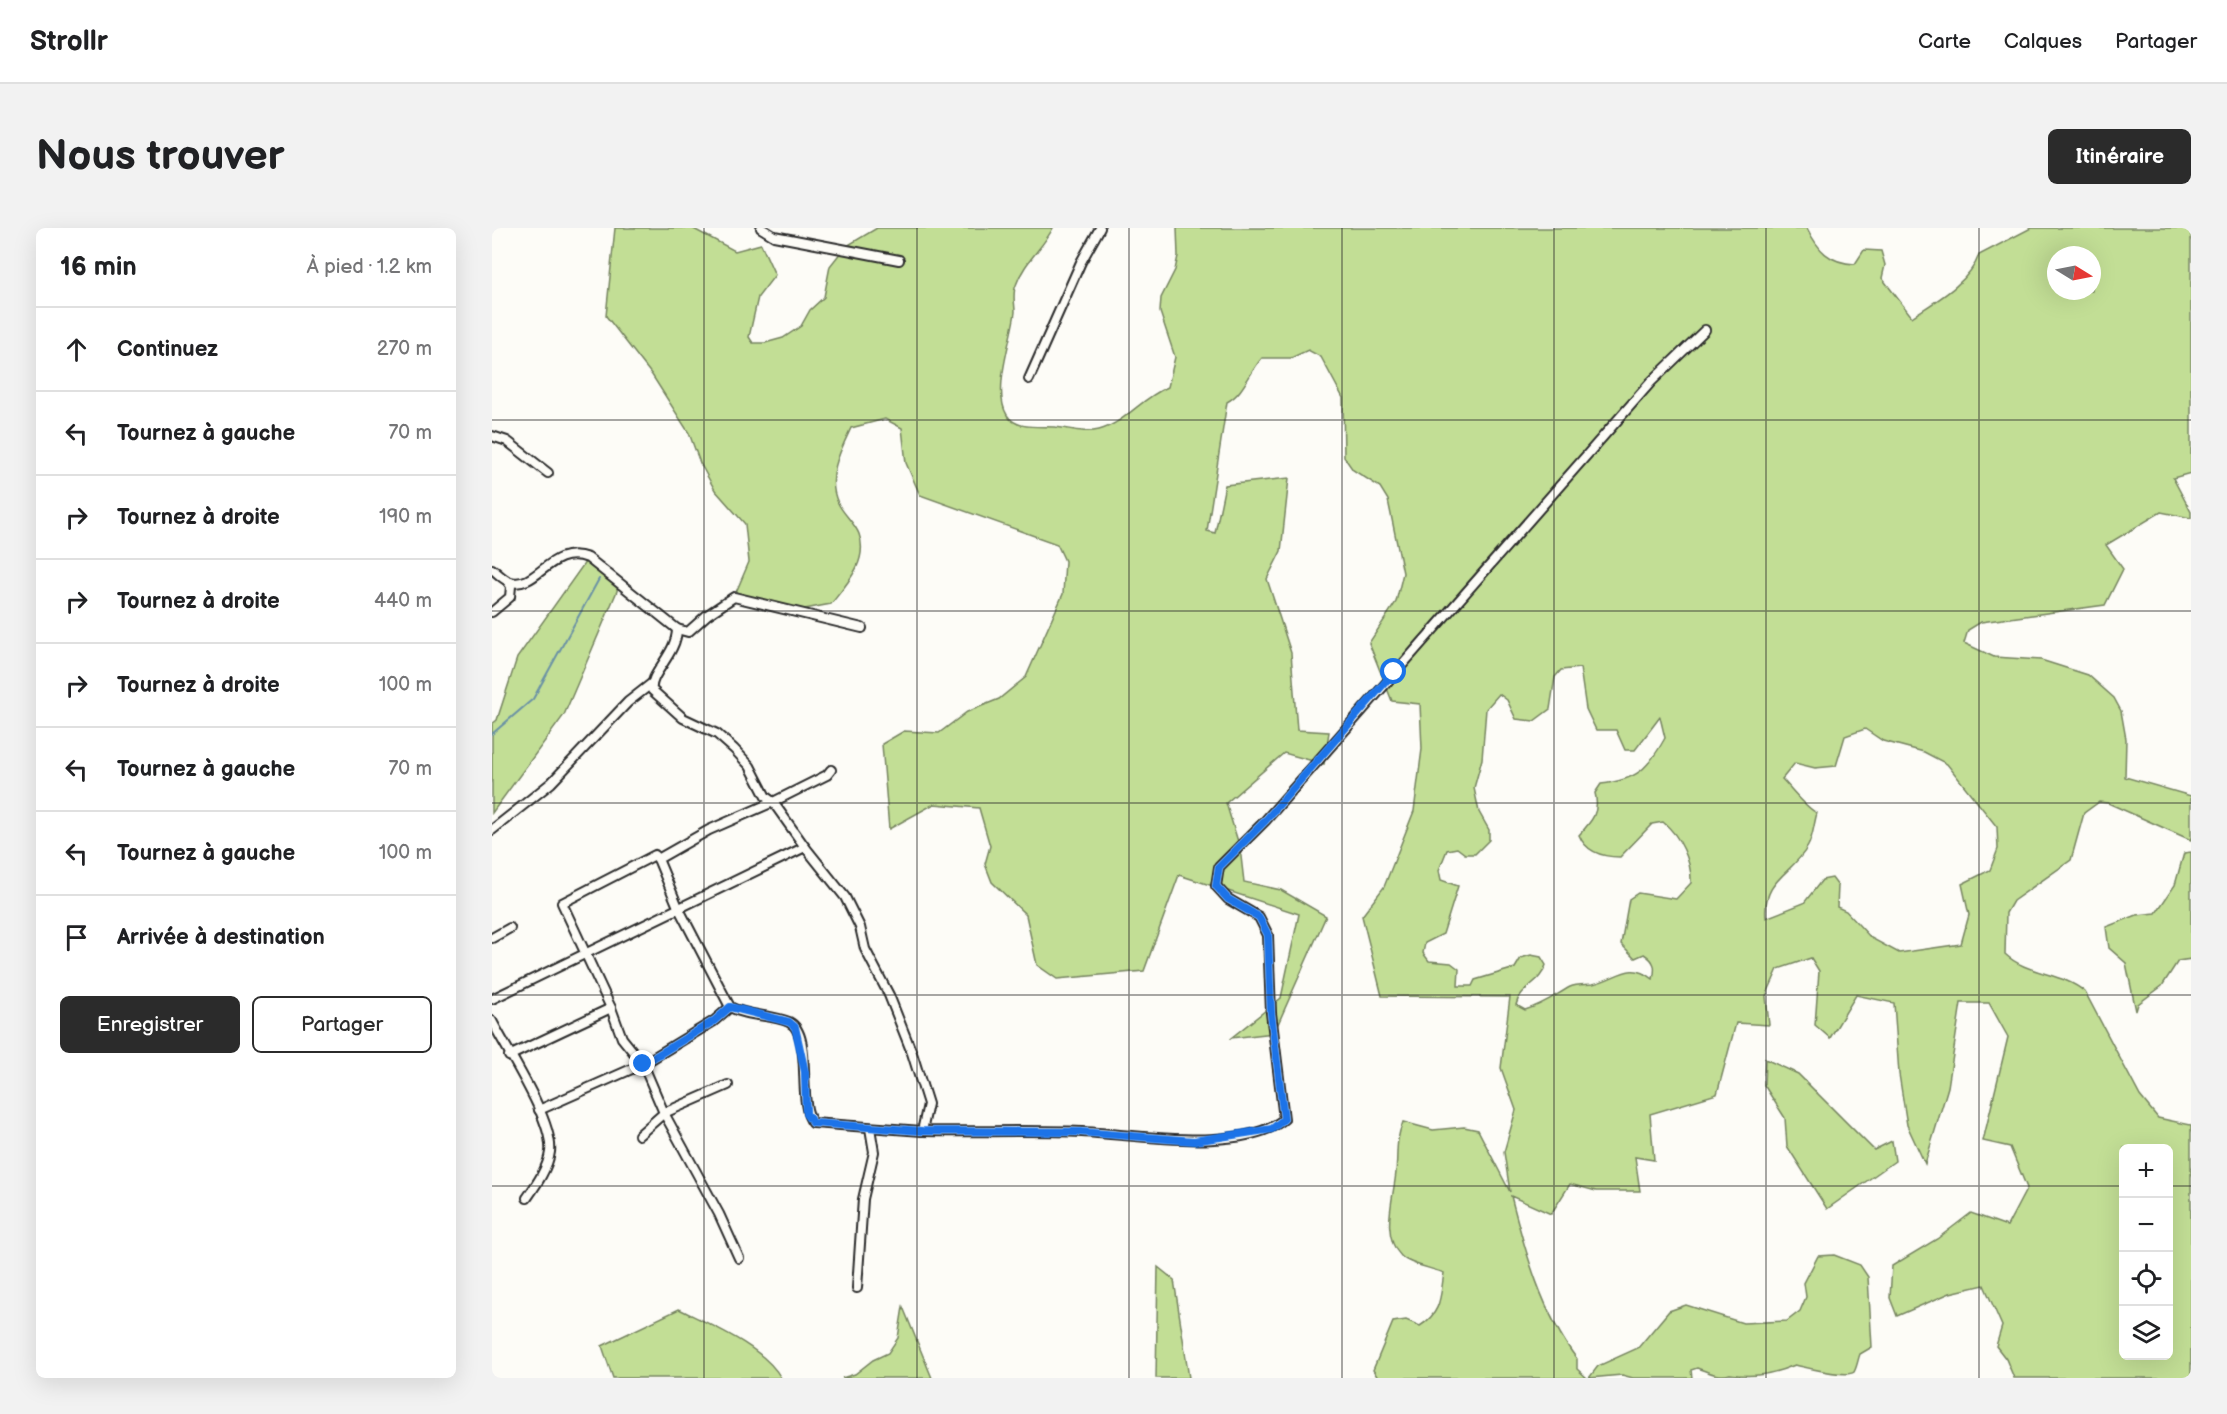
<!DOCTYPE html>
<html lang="fr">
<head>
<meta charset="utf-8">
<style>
	:root { --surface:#fff; --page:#f2f2f2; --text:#202124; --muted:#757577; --line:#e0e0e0; --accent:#2b2b2b }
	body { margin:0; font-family:"Balsamiq Sans",sans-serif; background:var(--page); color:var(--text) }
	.controls { position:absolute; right:18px; bottom:18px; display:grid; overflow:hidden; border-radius:9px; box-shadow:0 6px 24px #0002 }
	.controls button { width:54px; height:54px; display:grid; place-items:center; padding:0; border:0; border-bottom:2px solid var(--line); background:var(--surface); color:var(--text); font:30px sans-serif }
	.compass { position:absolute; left:1555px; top:18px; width:54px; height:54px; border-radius:50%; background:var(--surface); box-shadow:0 6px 24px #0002; rotate:100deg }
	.stop { position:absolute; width:18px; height:18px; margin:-14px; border:4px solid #1a73e8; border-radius:50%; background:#fff }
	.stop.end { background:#1a73e8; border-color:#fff; box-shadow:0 2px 6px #0008 }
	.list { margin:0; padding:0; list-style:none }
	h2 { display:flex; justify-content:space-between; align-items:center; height:78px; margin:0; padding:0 24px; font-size:26px }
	h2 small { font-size:20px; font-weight:400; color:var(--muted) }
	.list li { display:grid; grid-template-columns:39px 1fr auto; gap:18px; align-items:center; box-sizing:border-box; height:84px; padding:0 24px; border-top:2px solid var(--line) }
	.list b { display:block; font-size:22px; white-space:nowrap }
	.list em { font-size:20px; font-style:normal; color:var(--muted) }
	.actions { display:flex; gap:12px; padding:18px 24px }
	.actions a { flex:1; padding:14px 0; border:2px solid var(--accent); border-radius:9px; text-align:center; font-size:21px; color:var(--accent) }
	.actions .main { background:var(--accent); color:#fff }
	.icon { flex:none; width:33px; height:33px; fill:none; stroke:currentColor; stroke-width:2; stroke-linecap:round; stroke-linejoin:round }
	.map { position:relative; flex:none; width:1699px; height:1150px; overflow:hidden; border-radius:9px }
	header { display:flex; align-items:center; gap:36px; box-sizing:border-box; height:84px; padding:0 30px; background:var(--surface); border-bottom:2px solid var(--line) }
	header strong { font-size:28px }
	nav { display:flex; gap:33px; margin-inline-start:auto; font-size:21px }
	.intro { display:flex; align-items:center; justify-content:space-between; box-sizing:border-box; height:144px; padding:0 36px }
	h1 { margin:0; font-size:42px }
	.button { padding:15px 27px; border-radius:9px; background:var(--accent); color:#fff; font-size:21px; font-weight:700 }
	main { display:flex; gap:36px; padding:0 36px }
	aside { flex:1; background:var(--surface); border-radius:9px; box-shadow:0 6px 24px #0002 }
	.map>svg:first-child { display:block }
</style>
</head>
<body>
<header>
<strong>Strollr</strong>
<nav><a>Carte</a><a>Calques</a><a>Partager</a></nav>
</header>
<div class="intro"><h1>Nous trouver</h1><a class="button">Itinéraire</a></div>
<main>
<aside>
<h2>16 min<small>À pied · 1.2 km</small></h2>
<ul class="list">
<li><svg class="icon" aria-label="ahead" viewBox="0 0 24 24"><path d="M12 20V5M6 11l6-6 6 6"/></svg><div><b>Continuez</b></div><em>270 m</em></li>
<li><svg class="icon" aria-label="left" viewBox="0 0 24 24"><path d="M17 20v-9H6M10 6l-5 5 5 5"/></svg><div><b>Tournez à gauche</b></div><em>70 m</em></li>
<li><svg class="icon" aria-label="right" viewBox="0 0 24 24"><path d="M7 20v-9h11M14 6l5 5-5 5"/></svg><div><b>Tournez à droite</b></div><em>190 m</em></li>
<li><svg class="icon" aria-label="right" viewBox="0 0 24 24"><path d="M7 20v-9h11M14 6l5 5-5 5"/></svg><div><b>Tournez à droite</b></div><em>440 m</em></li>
<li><svg class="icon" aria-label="right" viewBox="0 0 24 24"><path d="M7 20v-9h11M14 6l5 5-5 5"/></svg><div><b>Tournez à droite</b></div><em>100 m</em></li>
<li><svg class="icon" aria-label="left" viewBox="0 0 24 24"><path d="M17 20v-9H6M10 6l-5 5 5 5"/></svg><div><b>Tournez à gauche</b></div><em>70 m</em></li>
<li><svg class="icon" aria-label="left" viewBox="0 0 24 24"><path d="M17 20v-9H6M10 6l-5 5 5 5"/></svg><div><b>Tournez à gauche</b></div><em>100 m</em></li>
<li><svg class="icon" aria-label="arrive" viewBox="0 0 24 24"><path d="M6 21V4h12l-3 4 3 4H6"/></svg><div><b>Arrivée à destination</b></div></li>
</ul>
<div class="actions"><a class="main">Enregistrer</a><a>Partager</a></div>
</aside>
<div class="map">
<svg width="1699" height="1150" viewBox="0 0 1699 1150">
	<rect width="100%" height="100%" fill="#fdfcf7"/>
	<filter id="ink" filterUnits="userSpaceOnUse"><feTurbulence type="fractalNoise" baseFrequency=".0167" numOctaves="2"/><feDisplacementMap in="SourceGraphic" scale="12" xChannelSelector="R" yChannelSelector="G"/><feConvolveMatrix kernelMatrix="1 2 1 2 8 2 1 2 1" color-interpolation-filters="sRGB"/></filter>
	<g filter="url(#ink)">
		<g fill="#c2de95" stroke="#768460" stroke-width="1.5" fill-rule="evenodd">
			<path d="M 123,0 L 200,0 L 243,23 L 269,16 L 283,47 L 266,69 L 257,109 L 261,115 L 273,115 L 291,110 L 309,98 L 318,82 L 332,69 L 338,38 L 353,19 L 385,0 L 561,0 C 551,20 532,34 524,57 C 520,66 523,75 523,84 C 520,111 500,162 515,187 C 524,202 547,198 562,199 C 577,200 591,206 607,202 C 633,195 649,170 676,159 L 683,129 L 668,84 L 669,70 L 683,42 L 686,28 L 685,0 L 1315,0 C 1326,22 1337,35 1363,36 L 1372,22 L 1389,23 L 1393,37 L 1390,50 L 1420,89 C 1444,73 1477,55 1487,27 L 1539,0 L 1699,0 L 1699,245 L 1681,250 L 1699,284 L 1699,290 L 1669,284 L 1614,317 L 1631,341 L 1613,377 L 1489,394 L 1476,402 L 1472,415 L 1502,429 L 1549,432 L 1596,447 L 1622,470 L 1629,483 L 1634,511 L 1633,549 L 1699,568 L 1699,612 L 1616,575 L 1607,574 L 1592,585 L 1579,632 L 1521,673 L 1514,685 L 1513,726 C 1535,747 1570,744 1593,764 L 1648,868 L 1666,890 L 1699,897 L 1699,1150 L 1522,1150 L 1514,1131 L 1504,1118 L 1510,1098 L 1492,1057 L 1458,1065 L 1405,1088 L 1398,1070 L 1400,1038 L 1445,1011 L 1479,985 L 1515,998 L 1535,960 L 1518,919 L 1491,913 L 1516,809 L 1497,775 L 1469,775 L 1456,859 L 1433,936 L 1415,897 L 1407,846 L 1402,775 L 1364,767 L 1338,810 L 1323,797 L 1327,743 L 1319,730 L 1286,741 L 1274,768 L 1277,797 L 1244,795 L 1225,866 L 1158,886 L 1162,932 L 1143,929 L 1148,963 L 1104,963 L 1078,956 L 1059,986 L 1019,968 C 1033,1023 1050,1085 1085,1131 L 1085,1141 L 1095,1150 L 886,1150 L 881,1142 L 901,1094 L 914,1092 L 928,1098 C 950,1084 948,1069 952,1045 C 940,1040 918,1037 909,1028 C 888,1007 902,969 904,944 C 906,924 903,914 911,894 L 941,902 L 972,899 L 986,902 L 1018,964 L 1012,924 L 1024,882 L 1009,840 L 1018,769 L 890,768 L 870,688 L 892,659 L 922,583 L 930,521 L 928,476 L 900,473 L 877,415 L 904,374 L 911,345 L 896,272 L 888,259 L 861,242 L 852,229 L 851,170 L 829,129 L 816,122 L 799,130 L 770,130 C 757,145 752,165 735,174 L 715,303 L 723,305 L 733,257 L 797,250 L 789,323 L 775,351 L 799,425 L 805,502 L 837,504 L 832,536 L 792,525 L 734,575 L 748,620 L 752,654 L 789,662 L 834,688 L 782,805 L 739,810 L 789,770 L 807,686 L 687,647 L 652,743 L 565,751 L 545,737 L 534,687 L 500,654 L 493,636 L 498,618 L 487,580 L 442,576 L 397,601 L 390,516 L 412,503 L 447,505 L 475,484 L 507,471 L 534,449 L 571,366 L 573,333 L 565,316 L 428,267 L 414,235 L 410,200 L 393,191 L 359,200 C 348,223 334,250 346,275 C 351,286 363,295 367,306 C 377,333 354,357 339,376 L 302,383 L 242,369 L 257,334 L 253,296 L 223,262 L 208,235 L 197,205 L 160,147 L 114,88 ZM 1564,27 L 1600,27 L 1600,63 L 1564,63 ZM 1088,440 L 1094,481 L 1104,502 L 1124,502 L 1133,522 L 1143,522 L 1168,489 L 1173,510 C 1156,541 1145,552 1109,556 L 1103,565 C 1108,584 1100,593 1087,607 C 1094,624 1110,629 1128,629 L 1160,596 L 1171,594 C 1188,608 1200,633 1199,655 L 1184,671 L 1146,665 L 1137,671 L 1129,716 L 1143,730 L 1152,726 C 1163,733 1164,739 1161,751 C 1138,732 1125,751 1101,756 C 1094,757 1085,756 1078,759 C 1062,768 1051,777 1033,782 L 1024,777 C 1028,759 1049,755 1054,737 L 1049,729 L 1039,727 L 1029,730 L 1023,740 L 983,752 L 980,758 L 966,758 L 967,741 L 959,735 L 937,733 L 931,725 L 933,715 L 951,706 L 966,658 L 949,652 L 947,642 L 955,622 L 965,620 L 973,626 L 983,626 L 997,612 L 997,602 L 987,584 L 982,560 L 990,531 L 994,481 L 1007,466 L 1015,472 L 1024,491 L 1042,493 L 1058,481 L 1063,449 L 1069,442 ZM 1373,501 L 1391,513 L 1432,524 L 1455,536 L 1505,599 L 1506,621 L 1498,642 L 1470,656 L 1477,687 L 1469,716 L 1407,725 L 1379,710 L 1354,683 L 1345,679 L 1346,658 L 1340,650 L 1330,652 L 1312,675 L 1274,690 C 1270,651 1301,646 1316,618 C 1321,609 1322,595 1325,585 C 1314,580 1300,561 1290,551 L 1303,535 L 1323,540 L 1344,538 L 1353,508 ZM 1632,920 L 1676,920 L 1676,1128 L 1632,1128 Z"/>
			<polygon points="96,330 126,353 125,363 72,487 0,585 0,496 5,492 25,430"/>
			<polygon points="1699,624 1699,731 1686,733 1670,758 1646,776 1644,783 1634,735 1617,720 1614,699 1645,687 1664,685 1683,657 1692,625"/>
			<polygon points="1273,831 1306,846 1382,922 1400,913 1403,933 1335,981 1295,918 1293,890 1272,857"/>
			<path d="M 1342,1027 L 1368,1037 L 1376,1049 L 1380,1119 L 1368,1126 C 1366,1131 1365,1139 1362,1144 C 1354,1150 1317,1140 1303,1137 C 1281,1146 1262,1150 1238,1146 C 1226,1150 1217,1144 1205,1140 L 1199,1142 L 1200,1150 L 1141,1150 L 1130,1147 L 1097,1150 L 1106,1138 L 1146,1120 L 1177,1083 L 1194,1077 L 1251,1095 L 1295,1093 L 1308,1083 L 1314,1069 L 1312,1055 L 1326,1028 Z"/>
			<polygon points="666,1039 682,1052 697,1150 664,1150"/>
			<polygon points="411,1079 440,1150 350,1150 363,1146 381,1132 396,1125 406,1110"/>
			<path d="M 187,1081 C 219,1097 272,1119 289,1150 L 121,1150 L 110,1118 Z"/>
		</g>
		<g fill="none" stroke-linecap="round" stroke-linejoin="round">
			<polyline stroke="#6b92a5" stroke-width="2" points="0,506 41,471 107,351"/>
			<g stroke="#2b2b2b" stroke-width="12">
				<g id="street">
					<polyline points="269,0 282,8 407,32"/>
					<polyline points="537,151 589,34 608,0"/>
					<polyline points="0,208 15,213 56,245"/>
					<path d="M 0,341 C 6,345 12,353 19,354 C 46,361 58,316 96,330 L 185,401 L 196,404 L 215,387 L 242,369 L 370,400"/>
					<polyline points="0,384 18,369 19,358 16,354"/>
					<path d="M 185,401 C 185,426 157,446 160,462 L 191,490 L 225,506 L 242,521 L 258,538 L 274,569 L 281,574 L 335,547 L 339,542"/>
					<polyline points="0,602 59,555 136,474 159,456"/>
					<path d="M 313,619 L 281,574 L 217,602 L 166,631 L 186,679 L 238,779 C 256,789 279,786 297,794 C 322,806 304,875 321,895 L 430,903"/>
					<polyline points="166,631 163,627 70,675 119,780 130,810 151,836 172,885 227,986 247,1030"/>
					<polyline points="0,710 18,700"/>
					<path d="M 0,771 L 313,619 L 353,669 L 368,699 L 373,721 L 397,767 L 420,825 L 436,876 L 430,903 C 483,904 538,902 590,904 C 641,906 751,926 792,891 L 779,785 L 776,707 L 767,689 L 736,671 L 724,658 L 727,639 L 773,593 L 1159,154 L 1213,102"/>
					<path d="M 0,793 C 15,823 62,893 58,924 C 56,940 44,957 35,970"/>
					<polyline points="17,828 119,780"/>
					<polyline points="47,882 151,836 222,793 238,779"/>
					<polyline points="147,907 172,885 236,857"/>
					<polyline points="365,1060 371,971 382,924 378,900"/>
				</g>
			</g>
			<use href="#street" stroke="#fdfcf7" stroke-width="8"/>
		</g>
	</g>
	<g fill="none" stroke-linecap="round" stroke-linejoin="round" filter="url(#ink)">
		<polyline stroke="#1a73e8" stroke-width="8" points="151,836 222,793 238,779 297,794 303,799 313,844 314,886 321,895 430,903 588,904 702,913 780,901 792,891 779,785 776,707 767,689 736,671 724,658 727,639 773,593 902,444"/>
	</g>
	<path fill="none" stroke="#2b2b2b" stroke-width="1.5" stroke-opacity="0.55" d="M 212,0 L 212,1150M 425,0 L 425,1150M 637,0 L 637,1150M 850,0 L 850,1150M 1062,0 L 1062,1150M 1274,0 L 1274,1150M 1487,0 L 1487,1150M 0,192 L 1699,192M 0,383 L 1699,383M 0,575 L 1699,575M 0,767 L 1699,767M 0,958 L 1632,958M 1676,958 L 1699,958"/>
</svg>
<div class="controls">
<button>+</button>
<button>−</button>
<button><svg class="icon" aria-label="locate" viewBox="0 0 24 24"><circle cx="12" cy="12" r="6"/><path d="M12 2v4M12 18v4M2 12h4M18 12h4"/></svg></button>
<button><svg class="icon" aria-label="layers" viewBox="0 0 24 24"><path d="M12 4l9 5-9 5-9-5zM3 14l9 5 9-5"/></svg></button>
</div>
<svg class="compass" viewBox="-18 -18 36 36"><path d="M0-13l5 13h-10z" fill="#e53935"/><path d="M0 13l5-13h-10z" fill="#757577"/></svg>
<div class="stop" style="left:902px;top:444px"></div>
<div class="stop end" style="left:151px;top:836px"></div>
</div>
</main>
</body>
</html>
